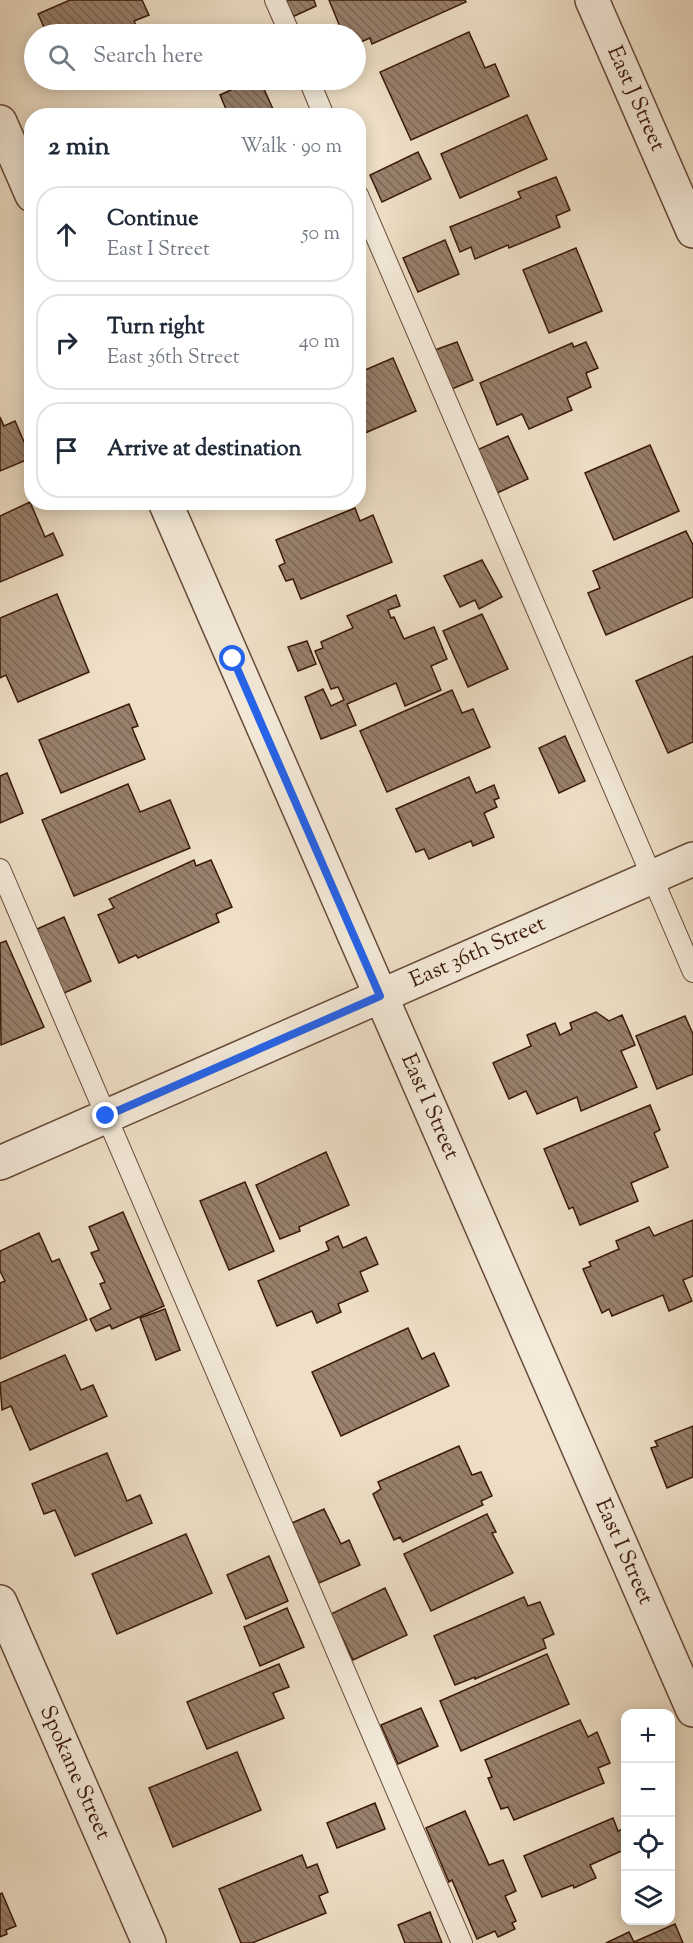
<!DOCTYPE html>
<html lang="en">
<head>
<meta charset="utf-8">
<style>
	:root { --surface:#fff; --page:#f2f2f3; --text:#1f2937; --muted:#747a83; --line:#e0e1e3 }
	body { margin:0; font-family:"Sorts Mill Goudy",serif; background:var(--page); color:var(--text) }
	.controls { position:absolute; right:18px; bottom:18px; display:grid; overflow:hidden; border-radius:12px; box-shadow:0 3px 15px #0003 }
	.controls button { width:54px; height:54px; display:grid; place-items:center; padding:0; border:0; border-bottom:2px solid var(--line); background:var(--surface); color:var(--text); font:30px sans-serif }
	.stop { position:absolute; width:18px; height:18px; margin:-14px; border:4px solid #2563eb; border-radius:50%; background:#fff }
	.stop.end { background:#2563eb; border-color:#fff; box-shadow:0 2px 6px #0008 }
	.list { margin:0; padding:0; list-style:none }
	h2 { display:flex; justify-content:space-between; align-items:center; height:78px; margin:0; padding:0 24px; font-size:26px }
	h2 small { font-size:20px; font-weight:400; color:var(--muted) }
	.list li { display:grid; grid-template-columns:39px 1fr auto; gap:18px; align-items:center; box-sizing:border-box; height:96px; margin:0 12px 12px; padding:0 12px; border:2px solid var(--line); border-radius:24px }
	.list b { display:block; font-size:22px; white-space:nowrap }
	.list p { margin:0; font-size:20px; white-space:nowrap; color:var(--muted) }
	.list em { font-size:20px; font-style:normal; color:var(--muted) }
	.icon { flex:none; width:33px; height:33px; fill:none; stroke:currentColor; stroke-width:2; stroke-linecap:round; stroke-linejoin:round }
	.map { position:relative; flex:none; width:693px; height:1943px; overflow:hidden }
	.search { position:absolute; background:var(--surface); box-shadow:0 3px 15px #0003; left:24px; top:24px; width:342px; height:66px; display:flex; align-items:center; gap:15px; box-sizing:border-box; padding:0 21px; border-radius:33px; color:var(--muted); font-size:22px }
	.panel { position:absolute; background:var(--surface); box-shadow:0 3px 15px #0003; left:24px; top:108px; width:342px; height:402px; border-radius:24px }
	.map>svg:first-child { display:block }
</style>
</head>
<body>
<div class="map">
<svg width="693" height="1943" viewBox="0 0 693 1943">
	<defs>
		<pattern id="building-back-hatch" width="6" height="6" patternUnits="userSpaceOnUse" patternTransform="scale(1.5)"><rect width="6" height="6" fill="#98806c"/><path d="M-1 5l2 2M0 0l6 6M5-1l2 2" fill="none" stroke="#7d6857"/></pattern>
	</defs>
	<rect width="100%" height="100%" fill="#eedfc6"/>
	<filter id="stains"><feTurbulence type="fractalNoise" baseFrequency=".00333" numOctaves="4"/><feColorMatrix values="0 0 0 0 .2 0 0 0 0 .09 0 0 0 0 .02 0 0 0 .5 -.17"/></filter>
	<radialGradient id="worn" r=".72"><stop offset=".6" stop-color="#630" stop-opacity="0"/><stop offset="1" stop-color="#630" stop-opacity=".3"/></radialGradient>
	<g fill="url(#building-back-hatch)" stroke="#3b190a" stroke-width="1.5">
		<polygon points="70,0 142,0 149,15 134,21 140,34 47,34 38,14"/>
		<polygon points="283,0 314,0 316,6 286,20"/>
		<polygon points="329,0 465,0 466,2 372,44 370,38 356,44 356,34 343,34"/>
		<polygon points="469,32 485,68 495,64 509,96 411,140 380,72"/>
		<polygon points="227,80 260,80 276,116 229,116 220,95 231,90"/>
		<polygon points="527,115 547,159 460,198 441,154"/>
		<polygon points="418,152 431,179 382,202 370,175"/>
		<polygon points="556,177 570,210 556,216 560,227 509,248 508,245 475,259 471,247 460,252 450,227 521,198 518,192"/>
		<polygon points="445,240 459,274 418,292 403,258"/>
		<polygon points="576,248 602,311 549,333 523,270"/>
		<polygon points="457,342 473,380 452,389 435,350"/>
		<polygon points="586,342 598,368 586,373 591,387 567,398 572,410 529,429 522,414 497,425 480,383 572,343 574,347"/>
		<polygon points="393,358 416,411 358,436 358,373"/>
		<polygon points="0,417 4,426 15,421 31,458 0,471"/>
		<polygon points="508,436 528,479 497,493 477,450"/>
		<polygon points="650,445 679,511 614,540 585,473"/>
		<polygon points="30,502 45,537 53,533 63,555 0,582 0,516"/>
		<polygon points="355,508 360,521 373,515 392,562 301,599 293,579 286,581 279,566 285,563 276,540"/>
		<polygon points="686,531 693,545 693,597 606,635 588,593 600,588 593,571"/>
		<polygon points="482,560 502,597 479,609 475,600 460,607 444,576"/>
		<polygon points="57,594 89,672 18,702 6,675 0,678 0,618"/>
		<polygon points="396,595 400,606 388,610 391,618 394,617 404,639 434,627 447,659 431,666 441,690 405,706 396,683 347,704 356,725 321,739 305,697 323,689 331,706 344,700 338,687 331,689 315,651 323,648 321,642 353,628 347,616"/>
		<polygon points="482,614 508,669 468,687 443,631"/>
		<polygon points="307,641 316,664 298,671 288,647"/>
		<polygon points="693,656 693,742 668,753 636,681"/>
		<polygon points="452,690 462,713 473,709 490,747 387,792 360,731"/>
		<polygon points="129,704 138,726 132,728 145,759 61,793 39,740"/>
		<polygon points="565,736 585,781 559,793 539,748"/>
		<polygon points="7,773 23,813 0,823 0,776"/>
		<polygon points="469,777 476,793 494,785 499,798 494,800 497,807 484,813 494,837 473,846 471,841 429,859 424,849 416,852 396,809"/>
		<polygon points="128,784 140,812 170,800 190,848 74,896 42,820"/>
		<polygon points="194,860 196,866 211,860 232,907 216,914 219,922 138,958 136,955 119,963 98,915 114,908 109,899"/>
		<polygon points="64,917 91,981 62,994 35,930"/>
		<polygon points="6,941 44,1027 1,1045 0,943"/>
		<polygon points="596,1012 609,1021 622,1015 635,1045 621,1051 637,1087 581,1111 577,1097 537,1114 526,1091 509,1099 493,1063 531,1046 527,1035 555,1023 560,1035 572,1029 570,1023"/>
		<polygon points="685,1016 693,1034 693,1074 657,1089 636,1036"/>
		<polygon points="650,1105 660,1130 654,1133 668,1167 631,1183 638,1201 580,1225 573,1207 569,1209 544,1149"/>
		<polygon points="326,1152 349,1205 299,1227 300,1231 280,1239 256,1185"/>
		<polygon points="245,1182 274,1251 229,1270 200,1201"/>
		<polygon points="123,1212 164,1306 112,1329 110,1325 96,1331 90,1319 111,1309 100,1284 105,1282 91,1253 99,1250 89,1227"/>
		<polygon points="693,1220 693,1276 683,1280 692,1301 669,1311 663,1295 612,1316 609,1309 602,1313 583,1269 591,1266 589,1262 619,1249 616,1241 649,1227 654,1236"/>
		<polygon points="39,1233 52,1262 59,1259 87,1320 0,1359 0,1283 5,1281 0,1271 0,1251"/>
		<polygon points="338,1236 343,1248 366,1237 378,1264 360,1272 368,1291 338,1304 341,1312 317,1323 312,1311 277,1326 258,1281 329,1250 326,1242"/>
		<polygon points="165,1309 180,1350 156,1360 140,1318"/>
		<polygon points="408,1328 422,1359 434,1353 449,1386 341,1436 312,1372"/>
		<polygon points="65,1355 81,1390 93,1385 107,1416 30,1450 11,1406 2,1410 0,1383"/>
		<polygon points="693,1426 693,1477 667,1488 651,1448 658,1446 655,1441"/>
		<polygon points="459,1446 472,1475 481,1472 492,1496 481,1501 483,1505 403,1542 400,1537 394,1540 373,1494 381,1489 378,1482"/>
		<polygon points="107,1453 127,1501 140,1495 152,1523 75,1556 55,1510 44,1514 32,1484"/>
		<polygon points="324,1509 341,1544 349,1540 360,1565 319,1583 292,1523"/>
		<polygon points="487,1514 496,1532 492,1533 513,1573 431,1611 404,1554"/>
		<polygon points="186,1534 212,1593 117,1634 92,1574"/>
		<polygon points="269,1556 288,1601 246,1619 227,1575"/>
		<polygon points="385,1588 407,1635 353,1660 331,1614"/>
		<polygon points="524,1597 528,1606 540,1602 554,1634 543,1639 546,1648 475,1679 475,1677 455,1685 434,1636"/>
		<polygon points="287,1608 304,1647 260,1666 244,1627"/>
		<polygon points="547,1654 569,1704 461,1751 440,1701"/>
		<polygon points="279,1664 289,1687 273,1693 284,1718 207,1749 187,1702"/>
		<polygon points="421,1708 438,1746 398,1764 381,1725"/>
		<polygon points="580,1720 588,1737 597,1732 610,1763 598,1768 604,1783 514,1820 508,1807 501,1809 488,1778 492,1777 485,1760"/>
		<polygon points="237,1752 261,1810 173,1847 149,1788"/>
		<polygon points="375,1803 385,1829 337,1848 327,1823"/>
		<polygon points="465,1811 489,1865 503,1860 516,1891 505,1896 516,1921 512,1923 515,1929 498,1937 495,1931 477,1939 452,1880 449,1882 426,1828"/>
		<polygon points="613,1818 618,1831 626,1828 626,1849 590,1865 596,1878 574,1888 573,1885 542,1897 524,1856"/>
		<polygon points="302,1855 307,1868 317,1864 328,1892 319,1896 326,1913 252,1943 241,1943 219,1889"/>
		<polygon points="2,1893 16,1926 6,1930 7,1934 0,1937 0,1894"/>
		<polygon points="430,1912 442,1943 405,1943 398,1925"/>
		<polygon points="675,1924 683,1943 606,1943 629,1932 634,1942"/>
	</g>
	<g fill="none" stroke-linecap="round" stroke-linejoin="round">
		<g stroke="#684a39" stroke-width="22">
			<g id="lane">
				<polyline points="275,0 290,34"/>
				<polyline points="309,80 324,116"/>
				<polyline points="358,195 693,972"/>
				<polyline points="0,869 462,1943"/>
			</g>
		</g>
		<g stroke="#684a39" stroke-width="36">
			<g id="street">
				<polyline points="592,0 693,231"/>
				<polyline points="0,122 32,195"/>
				<polyline points="165,502 693,1710"/>
				<polyline points="0,1163 693,859"/>
				<polyline points="0,1602 149,1943"/>
			</g>
		</g>
		<use href="#lane" stroke="#f4eada" stroke-width="20"/>
		<use href="#street" stroke="#f4eada" stroke-width="33"/>
	</g>
	<g fill="none" stroke-linecap="round" stroke-linejoin="round">
		<polyline stroke="#2563eb" stroke-width="8" points="106,1116 380,996 233,659"/>
	</g>
	<g text-anchor="middle" dominant-baseline="central" stroke-width="6" stroke-linejoin="round" paint-order="stroke">
		<g font-size="22" fill="#3b190a" stroke="#f4eada">
			<text transform="translate(635 99) rotate(66)">East J Street</text>
			<text transform="translate(478 953) rotate(-24)">East 36th Street</text>
			<text transform="translate(429 1107) rotate(66)">East I Street</text>
			<text transform="translate(623 1552) rotate(66)">East I Street</text>
			<text transform="translate(74 1773) rotate(66)">Spokane Street</text>
		</g>
	</g>
	<rect width="100%" height="100%" filter="url(#stains)"/>
	<rect width="100%" height="100%" fill="url(#worn)"/>
</svg>
<div class="controls">
<button>+</button>
<button>−</button>
<button><svg class="icon" aria-label="locate" viewBox="0 0 24 24"><circle cx="12" cy="12" r="6"/><path d="M12 2v4M12 18v4M2 12h4M18 12h4"/></svg></button>
<button><svg class="icon" aria-label="layers" viewBox="0 0 24 24"><path d="M12 4l9 5-9 5-9-5zM3 14l9 5 9-5"/></svg></button>
</div>
<div class="stop" style="left:233px;top:659px"></div>
<div class="stop end" style="left:106px;top:1116px"></div>
<div class="search"><svg class="icon" aria-label="search" viewBox="0 0 24 24"><circle cx="10" cy="10" r="6"/><path d="M15 15l6 6"/></svg>Search here</div>
<section class="panel">
<h2>2 min<small>Walk · 90 m</small></h2>
<ul class="list">
<li><svg class="icon" aria-label="ahead" viewBox="0 0 24 24"><path d="M12 20V5M6 11l6-6 6 6"/></svg><div><b>Continue</b><p>East I Street</p></div><em>50 m</em></li>
<li><svg class="icon" aria-label="right" viewBox="0 0 24 24"><path d="M7 20v-9h11M14 6l5 5-5 5"/></svg><div><b>Turn right</b><p>East 36th Street</p></div><em>40 m</em></li>
<li><svg class="icon" aria-label="arrive" viewBox="0 0 24 24"><path d="M6 21V4h12l-3 4 3 4H6"/></svg><div><b>Arrive at destination</b></div></li>
</ul>
</section>
</div>
</body>
</html>
